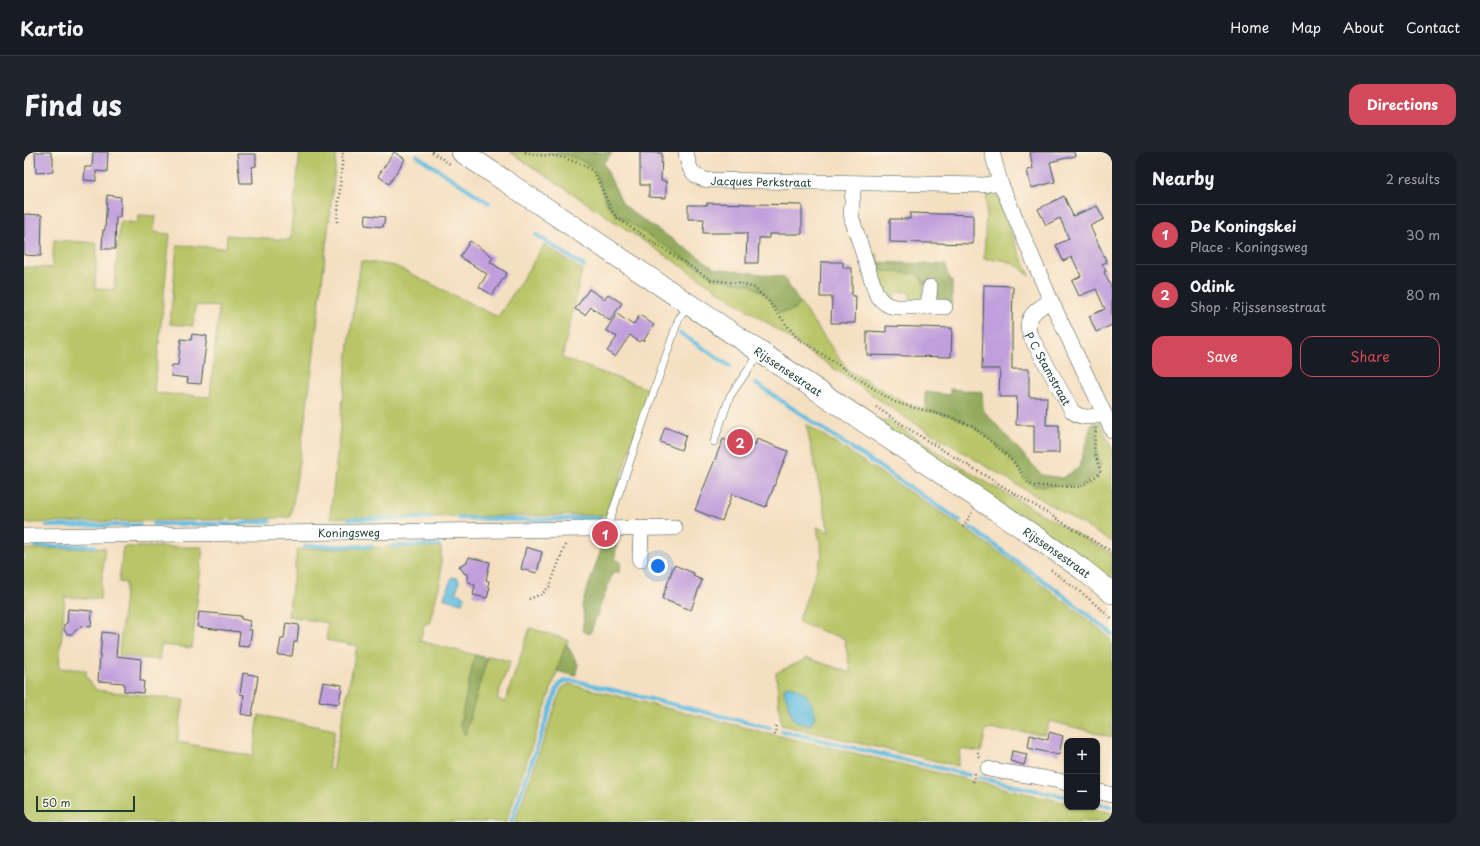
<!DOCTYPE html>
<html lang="en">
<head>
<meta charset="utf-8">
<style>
	:root { --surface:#171b24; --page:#20242c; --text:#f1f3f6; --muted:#9ea1a6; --line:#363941; --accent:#d1495b }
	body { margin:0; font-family:"Playpen Sans",sans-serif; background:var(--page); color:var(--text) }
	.controls { position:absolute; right:12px; bottom:12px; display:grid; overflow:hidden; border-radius:8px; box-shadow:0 1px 3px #0004 }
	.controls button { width:36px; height:36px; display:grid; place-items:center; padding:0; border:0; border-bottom:1px solid var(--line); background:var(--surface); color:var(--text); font:20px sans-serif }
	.scale { position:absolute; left:12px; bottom:10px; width:99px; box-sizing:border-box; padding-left:4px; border:2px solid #1f3d34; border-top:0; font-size:11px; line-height:14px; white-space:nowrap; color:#1f3d34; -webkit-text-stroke:3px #fcf5e5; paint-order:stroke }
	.you { position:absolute; left:634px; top:414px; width:14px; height:14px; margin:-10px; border:3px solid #fff; border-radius:50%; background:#1a73e8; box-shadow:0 0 0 6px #1a73e833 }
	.badge { display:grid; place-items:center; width:26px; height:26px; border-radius:50%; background:var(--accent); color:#fff; font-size:13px; font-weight:700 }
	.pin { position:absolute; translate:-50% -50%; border:2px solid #fff; box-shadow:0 1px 4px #0006 }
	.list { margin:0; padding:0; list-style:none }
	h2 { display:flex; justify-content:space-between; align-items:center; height:52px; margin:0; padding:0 16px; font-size:17px }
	h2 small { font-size:13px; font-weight:400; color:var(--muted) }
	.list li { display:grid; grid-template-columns:26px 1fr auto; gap:12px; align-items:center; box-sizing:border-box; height:60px; padding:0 16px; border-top:1px solid var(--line) }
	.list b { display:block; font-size:15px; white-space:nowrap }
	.list p { margin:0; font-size:13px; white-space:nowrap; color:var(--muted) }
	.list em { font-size:13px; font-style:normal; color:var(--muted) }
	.actions { display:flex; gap:8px; padding:12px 16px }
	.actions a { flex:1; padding:9px 0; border:1px solid var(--accent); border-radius:12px; text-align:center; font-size:14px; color:var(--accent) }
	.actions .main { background:var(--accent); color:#fff }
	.map { position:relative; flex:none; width:1088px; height:670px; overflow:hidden; border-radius:12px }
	header { display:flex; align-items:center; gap:24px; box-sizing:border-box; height:56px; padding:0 20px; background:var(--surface); border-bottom:1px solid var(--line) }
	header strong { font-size:19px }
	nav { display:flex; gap:22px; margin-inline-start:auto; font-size:14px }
	.intro { display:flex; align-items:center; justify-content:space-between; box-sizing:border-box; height:96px; padding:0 24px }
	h1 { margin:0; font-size:28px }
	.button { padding:10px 18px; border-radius:12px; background:var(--accent); color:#fff; font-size:14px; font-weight:700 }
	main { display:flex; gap:24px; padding:0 24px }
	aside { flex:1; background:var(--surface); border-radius:12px; box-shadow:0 1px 3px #0004 }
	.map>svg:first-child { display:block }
</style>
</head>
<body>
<header>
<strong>Kartio</strong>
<nav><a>Home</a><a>Map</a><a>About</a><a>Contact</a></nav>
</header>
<div class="intro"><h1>Find us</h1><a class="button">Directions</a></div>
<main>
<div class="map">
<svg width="1088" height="670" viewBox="0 0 1088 670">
	<rect width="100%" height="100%" fill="#fcf5e5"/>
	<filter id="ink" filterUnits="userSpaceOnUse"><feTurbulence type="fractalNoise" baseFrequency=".025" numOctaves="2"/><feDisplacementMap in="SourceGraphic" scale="8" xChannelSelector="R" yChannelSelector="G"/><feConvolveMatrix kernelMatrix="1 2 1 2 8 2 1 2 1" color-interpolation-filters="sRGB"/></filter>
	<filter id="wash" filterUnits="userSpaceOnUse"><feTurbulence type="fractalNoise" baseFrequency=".012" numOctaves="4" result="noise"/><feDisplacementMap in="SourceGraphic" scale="16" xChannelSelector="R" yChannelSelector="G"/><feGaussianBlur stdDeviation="0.9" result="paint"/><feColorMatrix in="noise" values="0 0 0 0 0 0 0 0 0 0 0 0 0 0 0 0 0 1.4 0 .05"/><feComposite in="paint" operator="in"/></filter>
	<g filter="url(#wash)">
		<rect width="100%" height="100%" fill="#f5dfc1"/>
		<g fill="#b8c567" stroke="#6c814e">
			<polygon points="276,0 313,0 287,226 267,365 235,367 0,371 0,115 28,116 30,88 73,91 71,136 90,138 96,69 114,71 115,63 132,64 130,80 146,82 130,241 186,245 195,155 172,153 169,174 146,172 153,93 202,96 203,83 266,88"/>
			<polygon points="486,0 525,0 550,5 560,9 569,16 573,24 582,52 692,127 725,132 742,142 756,161 771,157 776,151 824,218 884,253 930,265 945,272 963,283 991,311 1009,334 1059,333 1077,313 1073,300 1073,271 1076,271 1088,297 1088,390 882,266 755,179"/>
			<path d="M 963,40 L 975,46 L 988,85 L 1006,124 C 989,109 982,107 960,107 Z"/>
			<polygon points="520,93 558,118 538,206 627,238 583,363 306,366 326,183 337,109 371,114 474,165"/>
			<path d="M 853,102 L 856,116 L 859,119 L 894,122 L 900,132 C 898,145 900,147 886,150 L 886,140 L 871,140 L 870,150 L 861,145 L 846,104 Z"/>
			<polygon points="864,268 955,326 1088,402 1088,431 853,269"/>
			<polygon points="782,272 942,377 1001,419 1078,479 1086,487 1088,492 1088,585 1026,569 1020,582 962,577 957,600 937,597 934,614 757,573 752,521 784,506 827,521 820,486 800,480 774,470 798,403 793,375 805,380"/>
			<polygon points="99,395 179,395 168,496 137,493 135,508 95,503 102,431 95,430"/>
			<polygon points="377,395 417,395 417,427 405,472 401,471 396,489 451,503 436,572 453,540 464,504 486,509 473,547 481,550 506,476 544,488 482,670 0,670 0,397 81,396 76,447 41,445 35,516 62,518 62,524 72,538 160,548 153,590 229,604 235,563 311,578 304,617 308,618 333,494 302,488 304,471 264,464 273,398 279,397"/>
			<polygon points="545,532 739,580 1043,651 1043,655 1060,655 1088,661 1088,670 491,670 536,541 538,536"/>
		</g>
		<g fill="#92aa5c" stroke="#587448">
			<path d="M 525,0 L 589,0 L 579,11 L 599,52 L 615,65 L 691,116 L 759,125 L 776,151 L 771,157 L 756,161 L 742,142 L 725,132 L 692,127 L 589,60 C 582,51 579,41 575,29 C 567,6 546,4 525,0 Z"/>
			<polygon points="855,110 922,113 923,121 928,129 928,151 918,151 914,148 894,122 859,119 856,116"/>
			<path d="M 926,237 L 958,240 L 959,258 L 1018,323 L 1038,326 L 1055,316 L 1067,273 L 1073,271 L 1073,300 L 1077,313 L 1074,320 L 1059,333 L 1009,334 C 987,306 965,279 932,266 C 922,262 911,260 902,258 L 901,240 L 926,243 Z"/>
			<polygon points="594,379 591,407 597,410 596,420 589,420 566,482 558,479 560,465 558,453 583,380"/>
			<polygon points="542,491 555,514 551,524 533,519"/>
			<polygon points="451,503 463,506 441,583 436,572"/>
		</g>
		<g fill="#63bde1" stroke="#417d8a">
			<polygon points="428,425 434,426 435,429 432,441 438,443 440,445 439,450 437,451 421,447 420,445"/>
			<path d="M 766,534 C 783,538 788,549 791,564 L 787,572 C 767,574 767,561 763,547 C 761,542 759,540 761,535 Z"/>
		</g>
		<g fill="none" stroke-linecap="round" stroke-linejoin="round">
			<g stroke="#63bde1" stroke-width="4">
				<polyline points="392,3 465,51"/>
				<polyline points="512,83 560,114"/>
				<polyline points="656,181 706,214"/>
				<polyline points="731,231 936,369"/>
				<polyline points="435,366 506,368 577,366"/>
				<polyline points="325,367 408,366"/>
				<polyline points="129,372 212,372 246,369"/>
				<polyline points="23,374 116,373"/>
				<polyline points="947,376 1031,437 1088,482"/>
				<polyline points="12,394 71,394"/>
				<polyline points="281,394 348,394"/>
				<polyline points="368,394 415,393"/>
				<polyline points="758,579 945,623"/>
				<polyline points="955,626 1043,645"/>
				<polyline points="1074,652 1088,655"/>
				<path d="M 487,670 L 533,537 C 537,528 542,528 552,529 L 746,576"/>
			</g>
		</g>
		<g id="blocks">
			<g fill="#c09fdc">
				<polygon points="11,0 27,0 27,3 29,5 29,20 12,21"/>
				<polygon points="69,0 84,0 83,20 72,19 72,29 60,28 61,15 68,15"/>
				<polygon points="370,0 381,7 365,32 354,24"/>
				<polygon points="616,0 638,1 637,29 642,29 642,46 625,45 625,33 616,33"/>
				<polygon points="1006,0 1050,0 1051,4 1026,10 1031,30 1007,36 1003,18 1009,17"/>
				<polygon points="213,2 232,2 232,14 228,15 229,31 216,31"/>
				<polygon points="83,43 97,45 96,65 92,65 91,97 78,97 79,78 81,78"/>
				<polygon points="1040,44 1049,64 1073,54 1080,67 1066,74 1083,110 1078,112 1082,119 1080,120 1088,137 1088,173 1072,180 1065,164 1081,157 1072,137 1055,144 1048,129 1057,124 1048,105 1039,109 1032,93 1045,87 1036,66 1022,73 1014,57"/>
				<polygon points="683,51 778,53 778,82 745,82 745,86 735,86 734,111 722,111 723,81 679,81 680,67 664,67 664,53 683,53"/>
				<polygon points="886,61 949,63 949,92 866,90 866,67 886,67"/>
				<polygon points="0,62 18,63 17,104 0,103"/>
				<polygon points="342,63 361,65 359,75 341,73"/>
				<polygon points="446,89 469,105 466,110 483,121 468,143 455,135 463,122 436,105"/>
				<polygon points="797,110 819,110 819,116 828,116 828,144 832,144 831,171 807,171 808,145 796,145"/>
				<polygon points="960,133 989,134 988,171 988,217 1005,217 1005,245 1023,245 1022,273 1035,273 1035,301 1010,301 1010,273 992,273 993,245 975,245 976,217 958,217"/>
				<polygon points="565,137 580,147 584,142 598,151 586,169 567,155 561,163 551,157"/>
				<polygon points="593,162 609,173 616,163 630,173 619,189 617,188 615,190 606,183 591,205 583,199 593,185 582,178"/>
				<polygon points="862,174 928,176 927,205 843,203 843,179 862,180"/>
				<polygon points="168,182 183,184 177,232 163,231 164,226 147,224 148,213 154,213 157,187 167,188"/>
				<polygon points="641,275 662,283 657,298 636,290"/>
				<polygon points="713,286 731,293 733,287 764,299 742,355 708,342 698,369 671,358 699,287 711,292"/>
				<polygon points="502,395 518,400 513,421 497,417"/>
				<polygon points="445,405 466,410 462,428 465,429 464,434 466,435 463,446 449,443 451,433 443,429 443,422 440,421 435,414 443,410"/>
				<polygon points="650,413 670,421 669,424 678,428 667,458 638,447"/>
				<polygon points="44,457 68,459 67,475 57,474 48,482 43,482 40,478 40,473 43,471"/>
				<polygon points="175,460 217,464 217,467 226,469 225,478 228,478 225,495 214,494 216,480 173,475"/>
				<polygon points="262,471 275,473 273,490 270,490 268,504 254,503 257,487 260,487"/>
				<polygon points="78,480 94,482 92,504 117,507 116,529 120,529 119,541 100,539 100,531 74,529"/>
				<polygon points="219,521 234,524 228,564 217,562 220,543 216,542"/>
				<polygon points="299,530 318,533 315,552 295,549"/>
				<polygon points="1025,580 1039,584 1035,603 1004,596 1006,583 1024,588"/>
				<polygon points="988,599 1003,602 1000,613 986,609"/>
			</g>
		</g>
	</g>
	<g filter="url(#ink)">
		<use href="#blocks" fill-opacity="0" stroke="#3f5549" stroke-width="1"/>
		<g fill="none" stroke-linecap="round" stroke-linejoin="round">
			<g stroke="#3f5549" stroke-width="8">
				<g id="lane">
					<polyline points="690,290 706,244 735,202"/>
					<polyline points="583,376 655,166 666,154"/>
				</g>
			</g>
			<g stroke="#3f5549" stroke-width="16">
				<g id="street">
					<path id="s1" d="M 662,0 C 664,14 667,25 683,28 L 960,33 L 976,30"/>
					<polyline points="968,0 976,30 1027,149 1088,278"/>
					<path d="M 830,31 L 827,60 L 828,67 L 852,141 C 857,149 862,154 871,155 L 921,155"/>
					<path id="s2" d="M 1027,149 C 1013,156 999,166 1006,183 L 1048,259 C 1058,268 1069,265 1080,262"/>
					<polyline points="904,155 906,135"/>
					<path id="s3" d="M 0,384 L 651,376"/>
					<polyline points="616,408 617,376"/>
					<path d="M 964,617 C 990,622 1017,624 1043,631"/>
					<polyline points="1073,639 1088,643"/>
				</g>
			</g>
			<g stroke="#3f5549" stroke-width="22">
				<g id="secondary">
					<path id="s4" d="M 438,0 L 1012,385 L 1058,417 L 1088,441"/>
				</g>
			</g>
			<g stroke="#3f5549" stroke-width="2.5" stroke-dasharray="1 3" stroke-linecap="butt">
				<polyline points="408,0 426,12"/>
				<path d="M 501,0 C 510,4 521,3 530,4 C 541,5 565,14 571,22 L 587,57 L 593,66 L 687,128 L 715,131 L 730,136 L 745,150 L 772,185 L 870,250 L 928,266 L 948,274 L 979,300 L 990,311 L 1004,331 L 1009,334 L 1057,335 L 1076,321 L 1076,318 L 1070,299 L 1072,276"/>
				<polyline points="313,70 319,0"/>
				<polyline points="852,255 902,288 1088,400"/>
				<polyline points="939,375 948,361"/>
				<polyline points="1027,418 1063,445 1088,467"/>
				<polyline points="505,447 518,442 526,434 542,391"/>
				<polyline points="751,583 752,572"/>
				<polyline points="954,600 955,607"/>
				<polyline points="949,630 951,621"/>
			</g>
			<use href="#lane" stroke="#fff" stroke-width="7"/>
			<use href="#street" stroke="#fff" stroke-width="15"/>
			<use href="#secondary" stroke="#fff" stroke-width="21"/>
		</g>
	</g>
	<g text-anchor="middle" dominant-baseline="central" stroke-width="3" stroke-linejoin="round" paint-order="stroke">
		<g font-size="11" fill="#1f3d34" stroke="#fcf5e5">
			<text stroke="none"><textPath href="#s1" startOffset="92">Jacques Perkstraat</textPath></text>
			<text stroke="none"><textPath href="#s2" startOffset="83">P C Stamstraat</textPath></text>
			<text stroke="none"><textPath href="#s4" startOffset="393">Rijssensestraat</textPath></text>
			<text stroke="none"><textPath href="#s3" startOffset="325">Koningsweg</textPath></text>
			<text stroke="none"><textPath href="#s4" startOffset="717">Rijssensestraat</textPath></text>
		</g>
	</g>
</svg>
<div class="controls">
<button>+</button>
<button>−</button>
</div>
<div class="scale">50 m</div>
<div class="you"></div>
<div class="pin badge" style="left:581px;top:382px">1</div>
<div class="pin badge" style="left:716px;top:290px">2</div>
</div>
<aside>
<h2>Nearby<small>2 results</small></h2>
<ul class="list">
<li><span class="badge">1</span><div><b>De Koningskei</b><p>Place · Koningsweg</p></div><em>30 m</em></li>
<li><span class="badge">2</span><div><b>Odink</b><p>Shop · Rijssensestraat</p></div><em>80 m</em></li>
</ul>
<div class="actions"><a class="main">Save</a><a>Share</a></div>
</aside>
</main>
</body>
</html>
